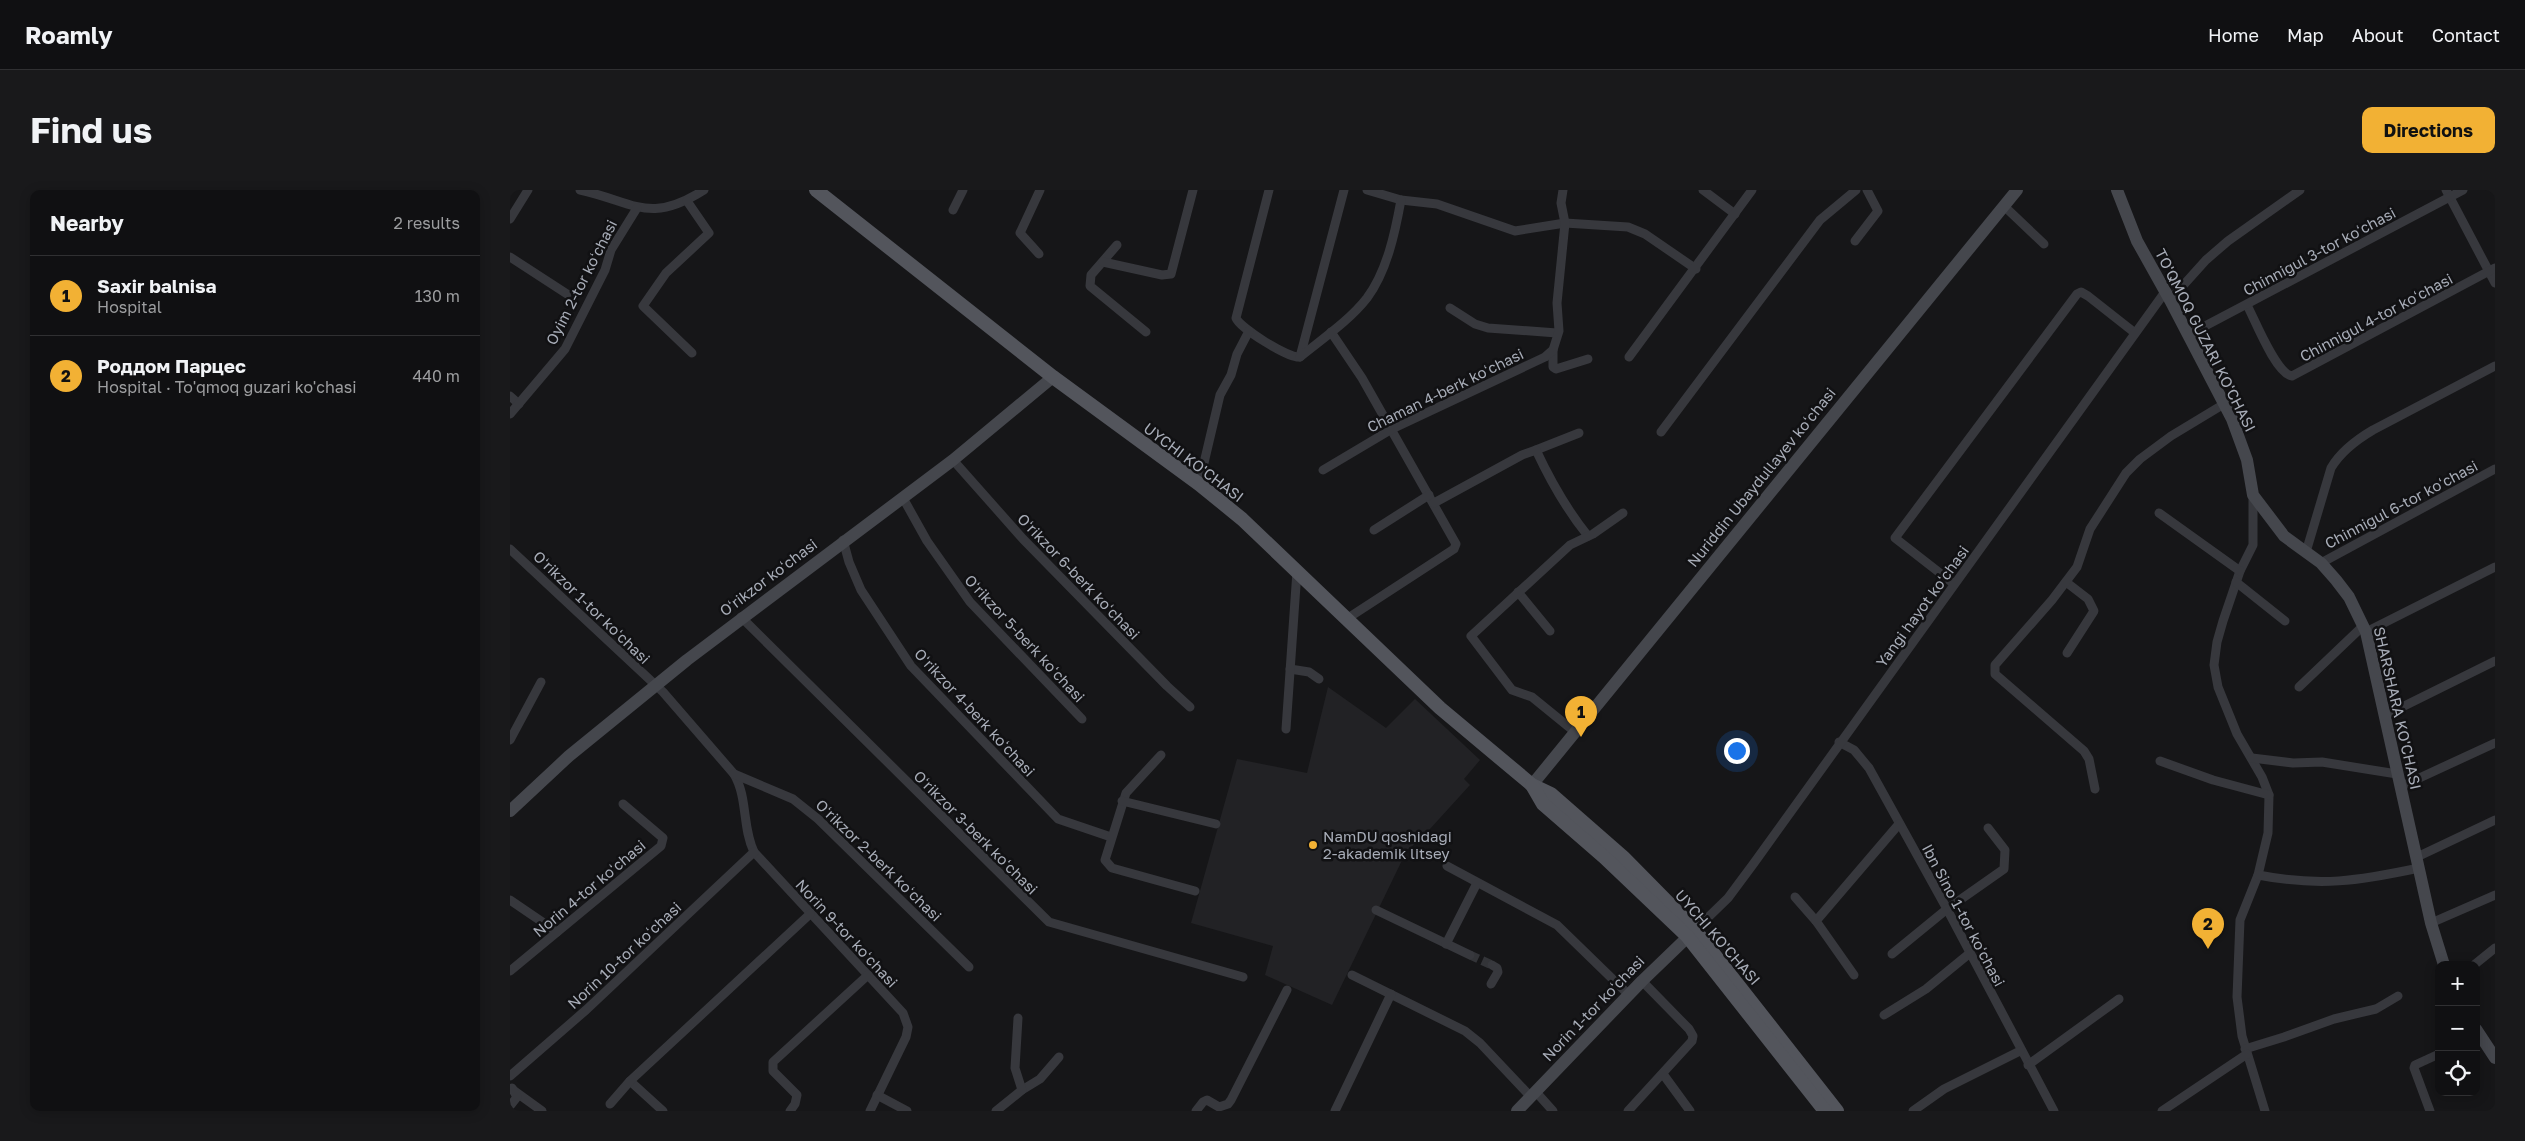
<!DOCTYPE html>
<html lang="en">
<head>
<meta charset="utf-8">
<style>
	:root { --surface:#101012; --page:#19191b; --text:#f1f3f6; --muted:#9c9d9f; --line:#303032; --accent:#f2b134 }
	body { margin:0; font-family:"Golos Text",sans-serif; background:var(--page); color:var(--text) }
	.controls { position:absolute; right:15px; bottom:15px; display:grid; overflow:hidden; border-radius:10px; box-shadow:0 2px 12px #0003 }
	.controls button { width:45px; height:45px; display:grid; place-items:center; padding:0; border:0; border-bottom:1px solid var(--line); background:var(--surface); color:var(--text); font:25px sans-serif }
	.you { position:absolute; left:1226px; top:560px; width:18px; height:18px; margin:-12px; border:4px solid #fff; border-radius:50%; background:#1a73e8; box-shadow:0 0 0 8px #1a73e833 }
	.badge { display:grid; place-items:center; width:32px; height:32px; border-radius:50%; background:var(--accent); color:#111; font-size:16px; font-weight:700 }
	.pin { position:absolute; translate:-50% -41px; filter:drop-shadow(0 1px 2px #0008) }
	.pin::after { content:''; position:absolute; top:26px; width:18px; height:15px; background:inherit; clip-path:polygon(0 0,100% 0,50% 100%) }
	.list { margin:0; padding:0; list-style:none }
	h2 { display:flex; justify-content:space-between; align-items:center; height:65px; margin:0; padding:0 20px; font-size:21px }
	h2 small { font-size:16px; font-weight:400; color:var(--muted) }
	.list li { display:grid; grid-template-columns:32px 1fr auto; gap:15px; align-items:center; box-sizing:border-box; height:80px; padding:0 20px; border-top:1px solid var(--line) }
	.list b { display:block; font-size:19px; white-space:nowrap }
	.list p { margin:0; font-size:16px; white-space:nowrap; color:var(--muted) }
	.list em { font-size:16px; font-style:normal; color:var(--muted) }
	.icon { flex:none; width:28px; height:28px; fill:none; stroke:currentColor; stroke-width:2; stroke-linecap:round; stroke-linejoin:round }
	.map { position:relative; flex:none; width:1985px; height:921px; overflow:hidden; border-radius:10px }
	header { display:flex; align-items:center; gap:30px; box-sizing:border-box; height:70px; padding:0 25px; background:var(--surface); border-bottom:1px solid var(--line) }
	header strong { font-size:24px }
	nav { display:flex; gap:28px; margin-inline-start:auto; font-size:18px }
	.intro { display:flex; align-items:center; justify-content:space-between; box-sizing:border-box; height:120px; padding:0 30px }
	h1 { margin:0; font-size:35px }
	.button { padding:12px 22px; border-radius:10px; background:var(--accent); color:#111; font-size:18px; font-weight:700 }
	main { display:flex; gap:30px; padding:0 30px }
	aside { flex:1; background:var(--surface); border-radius:10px; box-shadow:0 2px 12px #0003 }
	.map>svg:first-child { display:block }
</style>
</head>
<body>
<header>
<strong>Roamly</strong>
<nav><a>Home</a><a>Map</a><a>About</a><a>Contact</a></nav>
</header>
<div class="intro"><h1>Find us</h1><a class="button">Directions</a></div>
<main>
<aside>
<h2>Nearby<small>2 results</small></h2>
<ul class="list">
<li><span class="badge">1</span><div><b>Saxir balnisa</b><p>Hospital</p></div><em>130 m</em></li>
<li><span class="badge">2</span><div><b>Роддом Парцес</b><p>Hospital · To'qmoq guzari ko'chasi</p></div><em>440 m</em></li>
</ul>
</aside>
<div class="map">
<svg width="1985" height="921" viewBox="0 0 1985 921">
	<rect width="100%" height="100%" fill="#161618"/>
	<polygon fill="#222225" points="818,497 876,538 905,509 970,570 954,589 960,595 909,651 897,660 822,815 755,785 763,756 681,733 727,569 797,583"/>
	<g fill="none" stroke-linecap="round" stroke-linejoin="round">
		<polyline stroke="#333438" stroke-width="9" stroke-dasharray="9 4.5" stroke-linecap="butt" points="960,765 982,775"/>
		<g stroke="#37383d" stroke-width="9">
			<path d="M 70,0 C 125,12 139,35 194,0"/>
			<path d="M 759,0 L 726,128 C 730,138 779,169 790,167 L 834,0"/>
			<polyline points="857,0 891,10 927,14 1005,41 1055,33 1118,37 1135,44 1186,79"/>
			<polyline points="1193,0 1225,24"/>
			<polyline points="1936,0 1985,93"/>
			<polyline points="177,11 199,43 156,83 133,116 182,163"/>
			<polyline points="1494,16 1534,54"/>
			<polyline points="443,20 453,0"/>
			<polyline points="0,29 18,0"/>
			<polyline points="1345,51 1368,21 1357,0"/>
			<polyline points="607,55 581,85 580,96 636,142"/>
			<polyline points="529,64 510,43 530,0"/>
			<polyline points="0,67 57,104"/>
			<polyline points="593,72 652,85 661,84 683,0"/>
			<polyline points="1660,110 1696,70 1718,51 1790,0"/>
			<path d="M 1737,115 C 1745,130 1766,184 1782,186 L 1985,78"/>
			<polyline points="940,118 965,134 978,138 1047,143"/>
			<polyline points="821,142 852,188 946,354 944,359 835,430"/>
			<polyline points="1678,145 1953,0"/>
			<polyline points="1043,160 1043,177 1046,179 1078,169"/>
			<path d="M 790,167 C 812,149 839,131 857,108 C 877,81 885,43 891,10"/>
			<polyline points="1119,167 1242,0"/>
			<polyline points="0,206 9,214"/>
			<polyline points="0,224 55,159 95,80 101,60 127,18"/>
			<polyline points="1151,242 1310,30 1346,0"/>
			<polyline points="1026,260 1069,243"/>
			<polyline points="443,270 513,349 657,496 680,517"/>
			<polyline points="813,280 882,239 1035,167 1043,160 1049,141 1047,113 1055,33 1051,13 1053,0"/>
			<polyline points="689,294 710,205 721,185 727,164 739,141"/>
			<polyline points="1743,305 1743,355 1730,381 1713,431 1707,452 1704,475 1708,497 1727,544 1752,587 1759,605 1758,643 1748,685 1730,730 1727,807 1732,846 1755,921"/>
			<polyline points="393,308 417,351 460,412 572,529"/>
			<path d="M 924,313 L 1012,265 L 1026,260 C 1041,292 1056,319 1078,346"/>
			<polyline points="1649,323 1730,381"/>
			<polyline points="864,340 919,305"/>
			<polyline points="333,350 339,372 351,400 401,476 548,629 601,647"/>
			<path d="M 0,359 L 153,502 L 224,584 C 238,608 232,637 244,662 L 393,823 L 398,837 L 396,847 L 360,921"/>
			<path d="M 1796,362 L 1821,278 C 1831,261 1846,250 1863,240 L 1985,176"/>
			<polyline points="1811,373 1985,279"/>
			<polyline points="1556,392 1578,409 1584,421 1557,463"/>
			<polyline points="1726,392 1775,431"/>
			<polyline points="1444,394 1385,348 1567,104 1571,102 1578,106 1625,143"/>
			<polyline points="1008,402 1040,441"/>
			<polyline points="231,427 539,732 733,787"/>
			<polyline points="1856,442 1985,377"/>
			<polyline points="780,479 799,482 809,489"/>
			<polyline points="1789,497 1853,436"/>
			<polyline points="1874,526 1985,471"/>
			<polyline points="776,539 787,381"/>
			<polyline points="1065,542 1022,507 1002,500 961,446 1060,355 1083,344 1113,323"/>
			<polyline points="0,550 31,492"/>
			<polyline points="1329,552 1344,560 1359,578 1437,719 1544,921"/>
			<polyline points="651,565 616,603 595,670 602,678 685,701"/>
			<polyline points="1742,568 1783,573 1812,572 1887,584"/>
			<polyline points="1650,571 1703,590 1759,605"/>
			<polyline points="224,584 283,609 308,629 459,777"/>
			<polyline points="1890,597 1985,553"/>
			<polyline points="1585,599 1579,569 1574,561 1485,484 1485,475 1542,410 1567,377 1580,339 1616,283 1630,269 1661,246 1714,214"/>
			<polyline points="612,611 706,634"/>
			<polyline points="1907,667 1985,630"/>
			<polyline points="937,676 1047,735 1119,805"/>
			<path d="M 1748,685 C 1810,697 1848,691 1909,678"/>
			<polyline points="1285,707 1306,731"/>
			<polyline points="0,710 47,742"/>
			<polyline points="866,720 960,765"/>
			<polyline points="1921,733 1985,705"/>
			<polyline points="1185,740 1218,708 1244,673 1655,102"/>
			<polyline points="936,754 967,693"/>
			<polyline points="1382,764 1437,719 1494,679 1495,660 1478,638"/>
			<polyline points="1964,775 1985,758"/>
			<polyline points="0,781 151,656 153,648 113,614"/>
			<polyline points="842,785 955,841 970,853 1021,907"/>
			<polyline points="1344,785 1306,731 1389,634"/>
			<polyline points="981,794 988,782 987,778 982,775"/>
			<polyline points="1374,825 1416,799 1460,763"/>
			<polyline points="1735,859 1774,847 1824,829 1866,819 1888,806"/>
			<polyline points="1518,875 1609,809"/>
			<polyline points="1153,884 1180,921"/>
			<polyline points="0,886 76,820 244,662"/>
			<polyline points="120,891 153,921"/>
			<polyline points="3,900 32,921"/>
			<polyline points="512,900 530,889 549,867"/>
			<polyline points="1026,902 1043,921"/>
			<polyline points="367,905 397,921"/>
			<polyline points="100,914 120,891 300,724"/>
			<polyline points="0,916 7,907 2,898"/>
			<polyline points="280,921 285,914 287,905 263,881 263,872 358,785"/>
			<polyline points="486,921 512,900 505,878 508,828"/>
			<polyline points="686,921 693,912 697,910 709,917 718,914 721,910 777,800"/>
			<polyline points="825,921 881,804"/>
			<polyline points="1118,921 1182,851 1183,846 1179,839 1132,791"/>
			<polyline points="1403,921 1434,899 1510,861"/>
			<polyline points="1652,921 1737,864"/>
			<polyline points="1920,921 1904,878 1905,875 1929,864"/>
		</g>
		<g stroke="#45474d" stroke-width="12">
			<polyline points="1607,0 1627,51 1660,110 1722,229 1737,270 1743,305 1774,346 1811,373 1826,390 1839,407 1856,442 1921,733 1934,775"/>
			<polyline points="1022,595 1507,0"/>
			<polyline points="0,621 59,566 177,470 443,270 543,187"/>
			<polyline points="1966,839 1985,868"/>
			<polyline points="1007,921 1132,791 1185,740"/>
		</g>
		<g stroke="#53555c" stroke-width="14">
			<polyline points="306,0 543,187 689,294 732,329 930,518 1022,595 1041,604 1113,667 1185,740 1327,921"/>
			<polyline points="1022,595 1033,614 1094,667 1177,746 1315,921"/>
		</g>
	</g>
	<circle fill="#f2b134" stroke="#111113" stroke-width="2" cx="803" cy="655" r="5"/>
	<g text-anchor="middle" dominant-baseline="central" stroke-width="5" stroke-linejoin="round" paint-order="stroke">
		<g font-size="15" fill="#a8adb8" stroke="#111113">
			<text transform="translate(1809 61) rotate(-28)">Chinnigul 3-tor koʻchasi</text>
			<text transform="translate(71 92) rotate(-63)">Oyim 2-tor koʻchasi</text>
			<text transform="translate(1866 127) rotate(-28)">Chinnigul 4-tor koʻchasi</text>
			<text transform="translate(1696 150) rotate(63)">TO'QMOQ GUZARI KO'CHASI</text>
			<text transform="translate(935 200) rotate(-26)">Chaman 4-berk koʻchasi</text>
			<text transform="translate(684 272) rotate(37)">UYCHI KO'CHASI</text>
			<text transform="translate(1251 287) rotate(-51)">Nuriddin Ubaydullayev koʻchasi</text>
			<text transform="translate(1891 314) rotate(-28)">Chinnigul 6-tor koʻchasi</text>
			<text transform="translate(569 386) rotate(46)">Oʻrikzor 6-berk koʻchasi</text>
			<text transform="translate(258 387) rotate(-37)">Oʻrikzor koʻchasi</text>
			<text transform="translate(1412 416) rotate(-54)">Yangi hayot koʻchasi</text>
			<text transform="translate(82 417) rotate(44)">Oʻrikzor 1-tor koʻchasi</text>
			<text transform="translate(515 448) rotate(47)">Oʻrikzor 5-berk koʻchasi</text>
			<text transform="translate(1888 518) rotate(77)">SHARSHARA KO'CHASI</text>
			<text transform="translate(465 522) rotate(47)">Oʻrikzor 4-berk koʻchasi</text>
			<text transform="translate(466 642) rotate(45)">Oʻrikzor 3-berk koʻchasi</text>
			<text transform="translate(369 670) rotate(44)">Oʻrikzor 2-berk koʻchasi</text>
			<text transform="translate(79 698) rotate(-40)">Norin 4-tor koʻchasi</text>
			<text transform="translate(1454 725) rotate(62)">Ibn Sino 1-tor koʻchasi</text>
			<text transform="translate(337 743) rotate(47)">Norin 9-tor koʻchasi</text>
			<text transform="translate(1208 747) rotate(49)">UYCHI KO'CHASI</text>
			<text transform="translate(114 765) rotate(-43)">Norin 10-tor koʻchasi</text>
			<text transform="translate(1083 818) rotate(-46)">Norin 1-tor koʻchasi</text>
		</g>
		<g font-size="15" fill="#a8adb8" stroke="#111113" text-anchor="start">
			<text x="813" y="646">NamDU qoshidagi<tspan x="813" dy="17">2-akademik litsey</tspan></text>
		</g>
	</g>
</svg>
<div class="controls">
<button>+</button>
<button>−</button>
<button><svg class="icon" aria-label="locate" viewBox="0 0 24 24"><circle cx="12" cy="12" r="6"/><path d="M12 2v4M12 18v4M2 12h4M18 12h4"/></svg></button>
</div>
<div class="you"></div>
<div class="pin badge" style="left:1071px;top:547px">1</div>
<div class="pin badge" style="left:1698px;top:759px">2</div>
</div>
</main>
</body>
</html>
